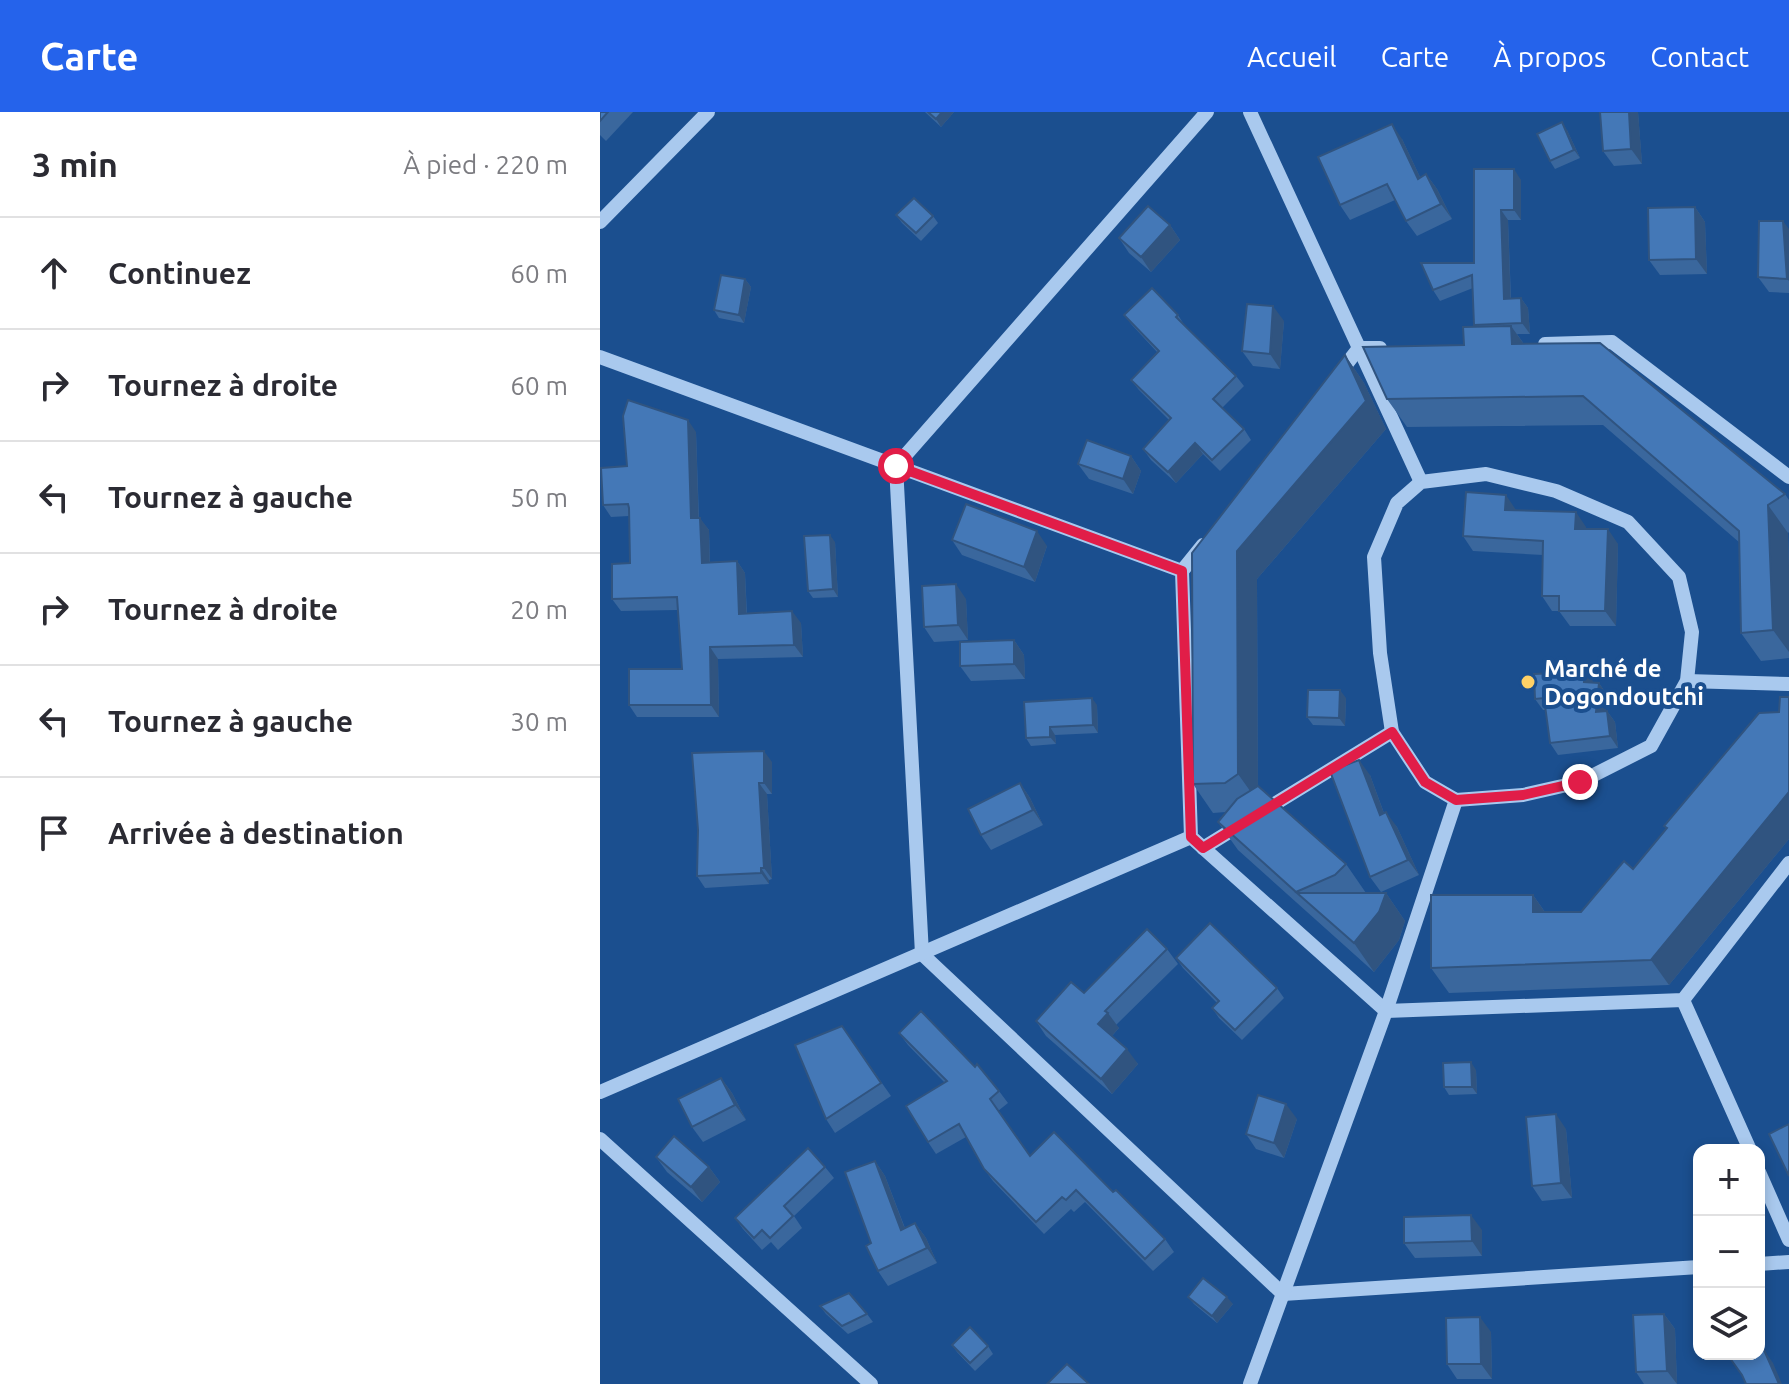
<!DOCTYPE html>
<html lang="fr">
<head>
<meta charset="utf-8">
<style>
	:root { --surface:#fff; --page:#f7f7f7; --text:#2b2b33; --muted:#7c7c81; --line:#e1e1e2; --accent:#2563eb }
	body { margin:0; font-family:Ubuntu,sans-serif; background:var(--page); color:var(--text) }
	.controls { position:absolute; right:24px; bottom:24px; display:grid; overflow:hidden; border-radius:16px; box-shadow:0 4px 12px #0003 }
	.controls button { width:72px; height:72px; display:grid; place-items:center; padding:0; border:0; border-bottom:2px solid var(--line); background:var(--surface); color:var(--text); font:40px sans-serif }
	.stop { position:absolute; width:24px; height:24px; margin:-18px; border:6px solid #e11d48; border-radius:50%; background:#fff }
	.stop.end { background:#e11d48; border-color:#fff; box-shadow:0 2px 8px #0008 }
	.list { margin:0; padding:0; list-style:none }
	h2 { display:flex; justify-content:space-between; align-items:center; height:104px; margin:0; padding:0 32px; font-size:34px }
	h2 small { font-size:26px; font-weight:400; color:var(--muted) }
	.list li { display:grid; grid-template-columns:52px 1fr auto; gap:24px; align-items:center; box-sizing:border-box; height:112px; padding:0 32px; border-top:2px solid var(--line) }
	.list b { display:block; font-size:30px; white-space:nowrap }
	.list em { font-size:26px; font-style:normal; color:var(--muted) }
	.icon { flex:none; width:44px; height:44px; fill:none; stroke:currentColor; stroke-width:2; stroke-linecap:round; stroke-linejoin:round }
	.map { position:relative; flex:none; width:1189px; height:1272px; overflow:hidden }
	header { display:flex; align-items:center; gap:48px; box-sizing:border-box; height:112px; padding:0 40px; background:var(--accent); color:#fff }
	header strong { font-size:38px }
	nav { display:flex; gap:44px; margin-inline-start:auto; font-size:28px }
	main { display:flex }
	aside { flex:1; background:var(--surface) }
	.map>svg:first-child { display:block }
</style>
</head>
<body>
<header>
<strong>Carte</strong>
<nav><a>Accueil</a><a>Carte</a><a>À propos</a><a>Contact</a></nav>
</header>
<main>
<aside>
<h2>3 min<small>À pied · 220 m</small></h2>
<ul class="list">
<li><svg class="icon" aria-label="ahead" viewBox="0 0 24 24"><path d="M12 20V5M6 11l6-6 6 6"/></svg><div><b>Continuez</b></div><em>60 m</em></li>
<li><svg class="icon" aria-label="right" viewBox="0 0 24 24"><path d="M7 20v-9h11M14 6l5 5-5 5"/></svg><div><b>Tournez à droite</b></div><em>60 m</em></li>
<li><svg class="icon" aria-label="left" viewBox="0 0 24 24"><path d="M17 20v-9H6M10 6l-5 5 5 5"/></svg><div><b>Tournez à gauche</b></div><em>50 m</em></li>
<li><svg class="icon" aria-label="right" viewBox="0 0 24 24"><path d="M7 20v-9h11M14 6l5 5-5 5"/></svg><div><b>Tournez à droite</b></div><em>20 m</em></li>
<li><svg class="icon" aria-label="left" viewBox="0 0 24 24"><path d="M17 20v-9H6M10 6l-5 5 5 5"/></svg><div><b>Tournez à gauche</b></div><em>30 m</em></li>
<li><svg class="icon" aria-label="arrive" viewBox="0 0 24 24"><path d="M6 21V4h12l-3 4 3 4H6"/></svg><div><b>Arrivée à destination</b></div></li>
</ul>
</aside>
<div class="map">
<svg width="1189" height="1272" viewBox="0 0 1189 1272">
	<rect width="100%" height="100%" fill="#1b4f8f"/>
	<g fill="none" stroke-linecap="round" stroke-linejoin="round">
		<g stroke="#a9c9ee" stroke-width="14">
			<polyline points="607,0 296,354 322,842 683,1182 1099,1155"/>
			<polyline points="650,0 821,370"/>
			<polyline points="0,110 108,0"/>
			<polyline points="945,232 1012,230 1189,365"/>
			<polyline points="0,245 582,459"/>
			<polyline points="738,263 759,236 780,236"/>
			<polygon points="886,362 956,379 1028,410 1079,465 1092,520 1087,569 1051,634 980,670 923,683 856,688 825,670 792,620 780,541 774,445 797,391 821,370"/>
			<polyline points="603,433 582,459 591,725 786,899 1083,888 1189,751"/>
			<polyline points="1087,569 1189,572"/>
			<polyline points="663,699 792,620"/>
			<polyline points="603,736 642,712"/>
			<polyline points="1083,888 1150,1038"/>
			<polyline points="0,980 591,725"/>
			<polyline points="0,1027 271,1272"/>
			<polyline points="1159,1060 1189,1128"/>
			<polyline points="1159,1152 1189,1150"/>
			<polyline points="650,1272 786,899 856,688"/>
		</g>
	</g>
	<g fill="#3a679d">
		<polygon points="0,0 33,0 6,29 0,23"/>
		<polygon points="325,0 354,0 341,15"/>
		<polygon points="1038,0 1042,52 1014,54 1003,39"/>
		<polygon points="967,18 980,46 955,57 950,49"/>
		<polygon points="802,27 820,65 826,62 837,77 852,107 817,124 806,109 795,88 750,108 740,93"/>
		<polygon points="874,57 921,68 921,108 908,108 911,186 921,186 928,196 930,222 917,222 924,232 1185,382 1189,388 1189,420 1188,421 1189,455 1189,546 1161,549 1141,521 1140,431 1003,313 807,315 787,287 864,233 876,215 874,213 873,176 840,189 833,178 874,151"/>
		<polygon points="1095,95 1105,110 1107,162 1060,163 1049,148"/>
		<polygon points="296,103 333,104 338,111 321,129 302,111"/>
		<polygon points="570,113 580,128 551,160 529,141 519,126"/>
		<polygon points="1189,117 1189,181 1169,180 1158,165"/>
		<polygon points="145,167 151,175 144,211 119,206 114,198"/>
		<polygon points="524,203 578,203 585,214 636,264 644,274 622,296 644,317 651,328 620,359 603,342 576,371 551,348 543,337 569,308 539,278 531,268 557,240 532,213"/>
		<polygon points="684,209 680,257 653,254 642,239"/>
		<polygon points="745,243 764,271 786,317 657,467 658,674 746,752 766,781 786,781 805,809 799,828 774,860 638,738 618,710 626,700 613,701 593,672 592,441"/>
		<polygon points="96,320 99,406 109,418 110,450 137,449 145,461 147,502 201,511 203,545 118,547 119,605 37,605 29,593 82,557 78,498 21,499 12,487 30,451 29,404 11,405 3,393 27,354"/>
		<polygon points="531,344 541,359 533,382 489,367 478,352"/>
		<polygon points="916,398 986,415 986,417 1018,432 1016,514 970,514 959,499 952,499 942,484 943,443 873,439 863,424"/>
		<polygon points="352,428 447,434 435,470 362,443"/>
		<polygon points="235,430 238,485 213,486 208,479"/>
		<polygon points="366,487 368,528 334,530 324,515"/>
		<polygon points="414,528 424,543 425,567 371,569 360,554"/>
		<polygon points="985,555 993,567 992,571 999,571 1007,583 1005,599 1007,599 1015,610 1018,636 958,643 950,631 946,598 943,598 935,587 957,561"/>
		<polygon points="1189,585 1189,727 1069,873 849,881 831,856 933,783 945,800 981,800 1033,757 1067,717 1064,714 1179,600"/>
		<polygon points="746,586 745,614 713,613 707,605"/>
		<polygon points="497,593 498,621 455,623 456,632 431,634 426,626"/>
		<polygon points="172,650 172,682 167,682 172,767 169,768 169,772 105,776 97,764"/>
		<polygon points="770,663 784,701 797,715 819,763 781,780 770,765"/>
		<polygon points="420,671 430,686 443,713 391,738 381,723"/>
		<polygon points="567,837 578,852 516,913 519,916 512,924 538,952 512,982 446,924 436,909 484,881"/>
		<polygon points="576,846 677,876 684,886 642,928 619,906 612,896 617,891 583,856"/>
		<polygon points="242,914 291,984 235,1021 226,1007"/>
		<polygon points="299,921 399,979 408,991 398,999 430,1044 513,1080 565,1127 574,1140 553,1159 485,1090 474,1100 471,1097 444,1122 393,1069 384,1057 366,1025 336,1042 328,1030 345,971 308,933"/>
		<polygon points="876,958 877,982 849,983 844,975"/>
		<polygon points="121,966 132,981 146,1008 103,1030 92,1015"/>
		<polygon points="697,1007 684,1046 656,1037 646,1022"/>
		<polygon points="966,1017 972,1086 942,1089 932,1074"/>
		<polygon points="56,1045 109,1055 120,1070 102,1090 67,1060"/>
		<polygon points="275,1049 285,1064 305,1116 315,1111 326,1126 337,1151 288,1174 278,1159 271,1131"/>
		<polygon points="225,1055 234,1066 194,1104 202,1116 178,1138 171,1130 162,1138 143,1117 135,1106"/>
		<polygon points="882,1118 882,1144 815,1146 804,1131"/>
		<polygon points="588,1185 633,1192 617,1211 594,1192"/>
		<polygon points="220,1194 267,1202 273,1210 248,1222 226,1202"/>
		<polygon points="1064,1202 1075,1217 1077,1272 1044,1272 1036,1260"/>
		<polygon points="891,1220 892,1267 857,1267 847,1252"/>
		<polygon points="352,1233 388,1234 393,1242 375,1259 357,1240"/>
	</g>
	<g fill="#305480">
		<polygon points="342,0 354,0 341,15 336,7"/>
		<polygon points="1029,0 1038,0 1042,52 1031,37"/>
		<polygon points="962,10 967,18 980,46 974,38"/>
		<polygon points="792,12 802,27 828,82 818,67"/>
		<polygon points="914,57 921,68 921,108 914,98"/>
		<polygon points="826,62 837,77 852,107 841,92"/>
		<polygon points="1095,95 1105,110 1107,162 1096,147"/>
		<polygon points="901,98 908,108 911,197 904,187"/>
		<polygon points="1183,109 1189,117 1189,169 1187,167"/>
		<polygon points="570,113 580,128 551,160 541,145"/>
		<polygon points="145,167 151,175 144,211 139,203"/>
		<polygon points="921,186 928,196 930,222 922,211"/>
		<polygon points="673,194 684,209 680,257 670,242"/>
		<polygon points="911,214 931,242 912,232"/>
		<polygon points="745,243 764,271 786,317 657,467 658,690 638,662 637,439"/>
		<polygon points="88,308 96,320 99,418 91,406"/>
		<polygon points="595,331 603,342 576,371 568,360"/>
		<polygon points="531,344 541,359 533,382 523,367"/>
		<polygon points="906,383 916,398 905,398"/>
		<polygon points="1168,393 1188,421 1189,455 1189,540 1173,518"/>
		<polygon points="976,400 986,415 986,432 975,417"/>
		<polygon points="100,406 109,418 110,463 102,451"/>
		<polygon points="1008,417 1018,432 1016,514 1005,499"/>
		<polygon points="437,419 447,434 435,470 424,455"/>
		<polygon points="230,423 235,430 238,485 233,477"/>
		<polygon points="137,449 145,461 147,514 139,502"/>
		<polygon points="356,472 366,487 368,528 358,513"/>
		<polygon points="192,499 201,511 203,545 194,533"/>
		<polygon points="414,528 424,543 425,567 414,552"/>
		<polygon points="110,535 118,547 119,605 111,593"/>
		<polygon points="985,555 993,567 992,582 984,570"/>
		<polygon points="999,571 1007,583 1005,612 996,600"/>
		<polygon points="740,578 746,586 745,614 739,606"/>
		<polygon points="492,586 497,593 498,621 493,613"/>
		<polygon points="1007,599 1015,610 1018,636 1010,624"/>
		<polygon points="450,615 455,623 456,632 450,625"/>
		<polygon points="164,639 172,650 172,682 164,671"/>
		<polygon points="759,648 770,663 790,718 780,703"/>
		<polygon points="159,671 167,682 172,767 164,756"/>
		<polygon points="420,671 430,686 443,713 433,698"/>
		<polygon points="1189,680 1189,727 1069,873 1051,848"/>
		<polygon points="786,700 797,715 819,763 808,748"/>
		<polygon points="161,756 169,768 169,772 161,761"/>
		<polygon points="786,781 805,809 799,828 774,860 754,831"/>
		<polygon points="933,783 951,809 933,800"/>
		<polygon points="508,901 519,916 509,927 498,912"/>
		<polygon points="527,937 538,952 512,982 501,967"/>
		<polygon points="871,950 876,958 877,982 872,975"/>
		<polygon points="121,966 132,981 146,1008 135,993"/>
		<polygon points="686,992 697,1007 684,1046 674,1031"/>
		<polygon points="956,1002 966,1017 972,1086 961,1071"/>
		<polygon points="275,1049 285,1064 311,1133 301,1118"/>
		<polygon points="109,1055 120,1070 102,1090 91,1075"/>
		<polygon points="871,1103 882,1118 882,1144 872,1129"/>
		<polygon points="315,1111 326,1126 337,1151 327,1136"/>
		<polygon points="627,1185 633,1192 617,1211 612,1204"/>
		<polygon points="1064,1202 1075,1217 1077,1272 1067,1259"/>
		<polygon points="880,1205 891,1220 892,1267 881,1252"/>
		<polygon points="1164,1238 1173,1251 1182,1272 1179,1272"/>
	</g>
	<g fill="#4478b7" stroke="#305480" stroke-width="2">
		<polygon points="0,0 8,0 0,9"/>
		<polygon points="328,0 342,0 336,7"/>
		<polygon points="1000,0 1029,0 1031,37 1003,39"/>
		<polygon points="962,10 974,38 950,49 937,22"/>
		<polygon points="792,12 818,67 826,62 841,92 806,109 787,72 740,93 718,45"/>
		<polygon points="874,57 914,57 914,98 901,98 904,187 921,186 922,211 874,213 872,163 833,178 821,151 874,151"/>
		<polygon points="314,86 333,104 316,121 296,103"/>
		<polygon points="548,94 570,113 541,145 519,126"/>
		<polygon points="1095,95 1096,147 1049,148 1048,96"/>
		<polygon points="1159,109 1183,109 1187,167 1158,165"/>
		<polygon points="121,163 145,167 139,203 114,198"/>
		<polygon points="552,176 578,203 576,205 636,264 613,287 644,317 612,348 595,331 568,360 543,337 571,306 531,268 559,239 524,203"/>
		<polygon points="647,192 673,194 670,242 642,239"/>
		<polygon points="911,214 912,232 1000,231 1185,382 1168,393 1173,518 1141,521 1139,419 983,284 787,287 763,235 864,233 863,215"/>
		<polygon points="745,243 766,289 637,439 638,662 625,671 593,672 592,441"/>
		<polygon points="28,288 88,308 91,406 100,406 102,451 137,449 139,502 192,499 194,533 110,535 111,593 29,593 29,557 82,557 77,485 12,487 12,452 30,451 29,396 28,392 3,393 1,356 27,354 23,304"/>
		<polygon points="487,328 531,344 523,367 478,352"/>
		<polygon points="866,380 906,383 905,398 976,400 975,417 1008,417 1005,499 959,499 959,484 942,484 943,429 863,424"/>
		<polygon points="366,392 437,419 424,455 352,428"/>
		<polygon points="230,423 233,477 208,479 204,424"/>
		<polygon points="356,472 358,513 324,515 322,474"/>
		<polygon points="414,528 414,552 360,554 360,530"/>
		<polygon points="957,555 985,555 984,570 999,571 996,600 1007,599 1010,624 950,631 944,586 935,587 934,562 957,561"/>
		<polygon points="708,578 740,578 739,606 707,605"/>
		<polygon points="1180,585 1189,585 1189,680 1051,848 831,856 831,783 933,783 933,800 981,800 1024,749 1033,757 1067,716 1064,714 1159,601 1179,600"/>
		<polygon points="492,586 493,613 450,615 450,625 426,626 424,590"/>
		<polygon points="164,639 164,671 159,671 164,756 161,756 161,761 97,764 98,718 92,641"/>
		<polygon points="759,648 780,703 786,700 808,748 770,765 730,659"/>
		<polygon points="420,671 433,698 381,723 368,697"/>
		<polygon points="658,674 746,752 735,763 696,780 618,710 637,687"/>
		<polygon points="697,781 786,781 779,800 754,831"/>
		<polygon points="610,811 677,876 635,918 612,896 619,889 576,846"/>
		<polygon points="547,817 567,837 505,899 508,901 498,912 527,937 501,967 436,909 471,870 484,881"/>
		<polygon points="321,899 375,955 377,952 399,979 390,987 430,1044 454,1020 513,1080 516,1078 565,1127 545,1147 476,1078 466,1088 462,1085 436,1110 384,1057 359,1012 328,1030 306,994 347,969 299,921"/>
		<polygon points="242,914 281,971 226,1007 195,933"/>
		<polygon points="871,950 872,975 844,975 843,951"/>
		<polygon points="121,966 135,993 92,1015 78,987"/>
		<polygon points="658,983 686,992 674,1031 646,1022"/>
		<polygon points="956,1002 961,1071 932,1074 926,1005"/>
		<polygon points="1189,1012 1189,1064 1169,1022"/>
		<polygon points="74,1024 109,1055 91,1075 56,1045"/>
		<polygon points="208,1036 225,1055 184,1094 193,1104 170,1126 162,1118 154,1126 135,1106"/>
		<polygon points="275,1049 301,1118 315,1111 327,1136 278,1159 266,1134 271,1131 245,1060"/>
		<polygon points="871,1103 872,1129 804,1131 804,1105"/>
		<polygon points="603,1166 627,1185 612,1204 588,1185"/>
		<polygon points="249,1181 267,1202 242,1214 220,1194"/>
		<polygon points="1064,1202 1067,1259 1036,1260 1033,1203"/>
		<polygon points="880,1205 881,1252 847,1252 846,1206"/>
		<polygon points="370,1215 388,1234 370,1251 352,1233"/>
		<polygon points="1159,1232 1164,1238 1179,1272 1146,1272 1142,1263 1127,1242 1159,1242"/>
		<polygon points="467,1252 489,1272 447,1272"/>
	</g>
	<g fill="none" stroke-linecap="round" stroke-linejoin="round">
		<polyline stroke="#e11d48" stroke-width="10" points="296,354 582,459 591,725 603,736 792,620 825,670 856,688 923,683 980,670"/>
	</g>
	<circle fill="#ffd166" stroke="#1b4f8f" stroke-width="3" cx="928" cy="570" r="8"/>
	<g text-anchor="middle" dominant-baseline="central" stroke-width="8" stroke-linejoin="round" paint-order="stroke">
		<g font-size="24" font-weight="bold" fill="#fff" stroke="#1b4f8f" text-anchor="start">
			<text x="944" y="556">Marché de<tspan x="944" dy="28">Dogondoutchi</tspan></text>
		</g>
	</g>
</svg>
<div class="controls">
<button>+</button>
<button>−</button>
<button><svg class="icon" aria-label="layers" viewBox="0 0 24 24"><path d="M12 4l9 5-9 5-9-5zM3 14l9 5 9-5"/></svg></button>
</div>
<div class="stop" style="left:296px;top:354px"></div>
<div class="stop end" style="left:980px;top:670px"></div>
</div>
</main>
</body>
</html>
